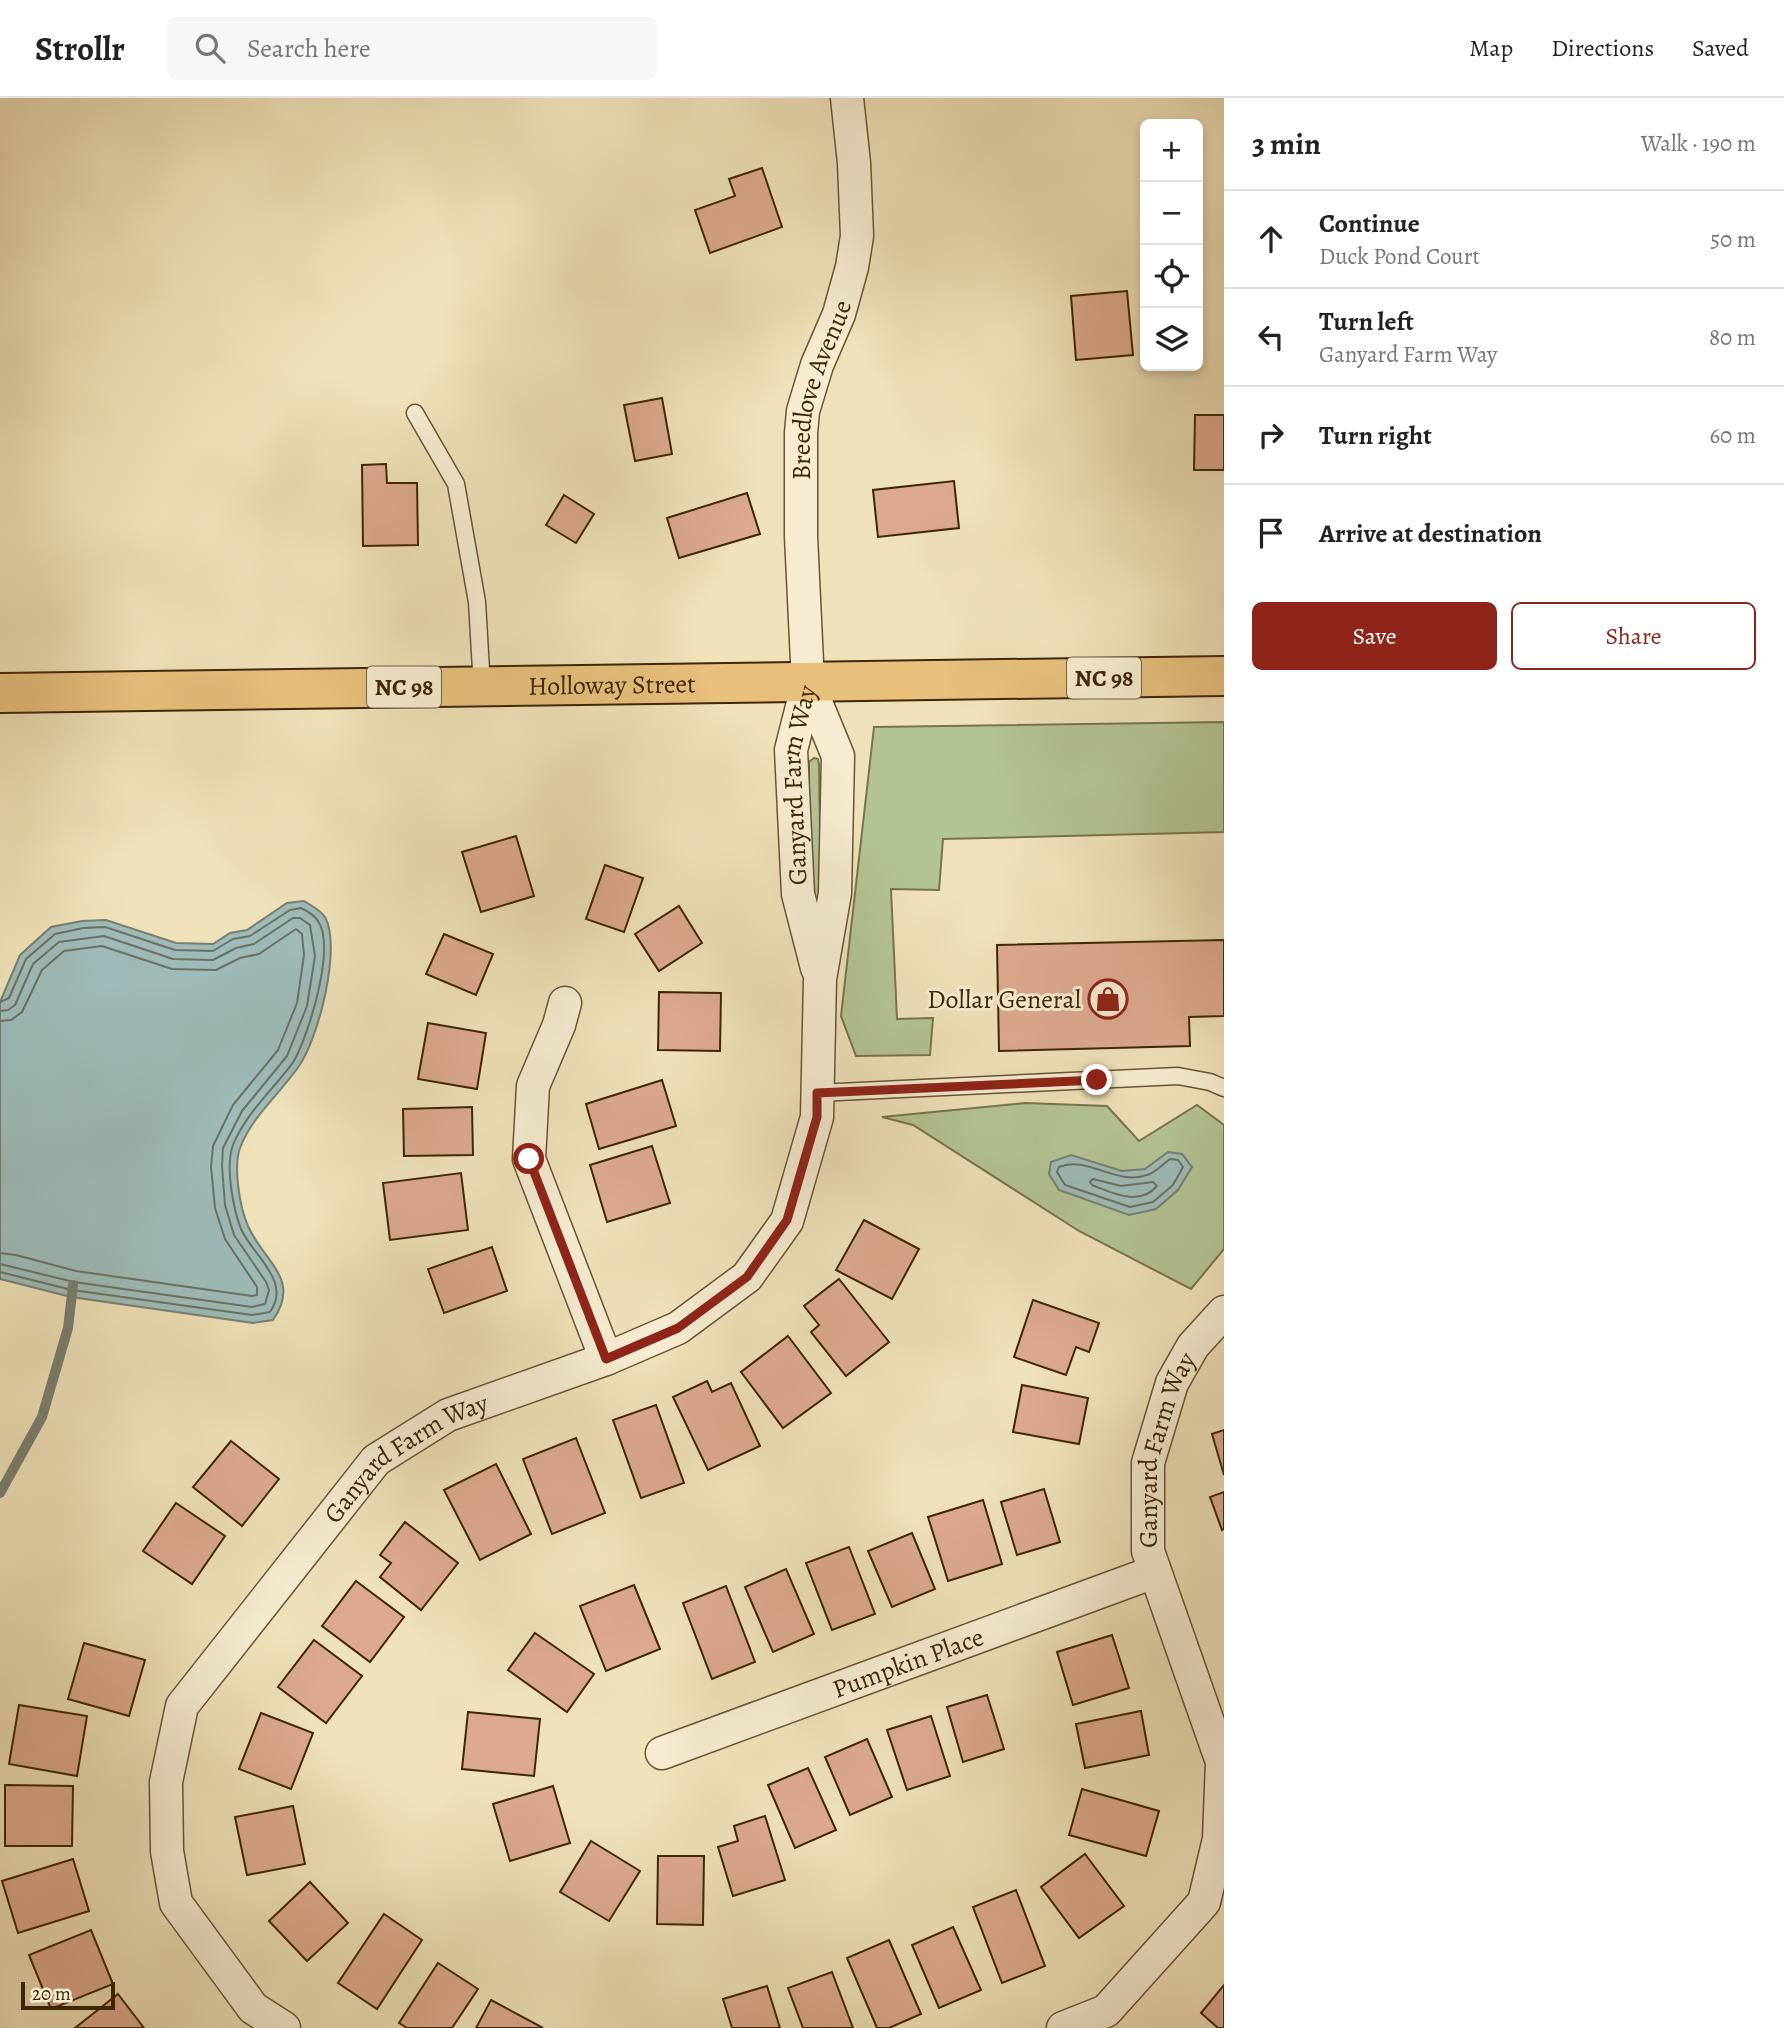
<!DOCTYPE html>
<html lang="en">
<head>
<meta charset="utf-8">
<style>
	:root { --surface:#fff; --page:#f6f6f6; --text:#222; --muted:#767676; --line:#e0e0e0; --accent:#8f2418 }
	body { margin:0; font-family:Alegreya,serif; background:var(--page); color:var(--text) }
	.controls { position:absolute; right:21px; top:21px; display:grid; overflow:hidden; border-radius:10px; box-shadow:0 4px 10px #0003 }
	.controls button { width:63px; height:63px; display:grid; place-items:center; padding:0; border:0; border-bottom:2px solid var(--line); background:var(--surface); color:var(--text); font:35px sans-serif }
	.scale { position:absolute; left:21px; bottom:18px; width:94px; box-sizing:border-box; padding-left:7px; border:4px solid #3d2505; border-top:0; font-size:19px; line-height:24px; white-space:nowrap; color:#3d2505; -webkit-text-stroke:5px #f5ecd1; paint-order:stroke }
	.stop { position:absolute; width:21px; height:21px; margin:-16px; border:5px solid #8f2418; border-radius:50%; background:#fff }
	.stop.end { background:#8f2418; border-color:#fff; box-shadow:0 2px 7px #0008 }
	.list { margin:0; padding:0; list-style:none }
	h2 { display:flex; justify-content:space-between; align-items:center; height:91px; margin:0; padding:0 28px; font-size:30px }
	h2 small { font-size:23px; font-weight:400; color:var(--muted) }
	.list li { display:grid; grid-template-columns:46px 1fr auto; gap:21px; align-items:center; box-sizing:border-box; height:98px; padding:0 28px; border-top:2px solid var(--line) }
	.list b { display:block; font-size:26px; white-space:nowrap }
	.list p { margin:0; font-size:23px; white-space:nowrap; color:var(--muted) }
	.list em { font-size:23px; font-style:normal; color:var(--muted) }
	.actions { display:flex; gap:14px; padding:21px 28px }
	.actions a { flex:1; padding:16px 0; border:2px solid var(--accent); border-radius:10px; text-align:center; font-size:24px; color:var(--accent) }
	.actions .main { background:var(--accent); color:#fff }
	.icon { flex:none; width:38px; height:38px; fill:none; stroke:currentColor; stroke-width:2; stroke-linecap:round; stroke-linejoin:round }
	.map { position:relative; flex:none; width:1224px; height:1930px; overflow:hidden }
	header { display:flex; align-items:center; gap:42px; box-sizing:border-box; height:98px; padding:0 35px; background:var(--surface); border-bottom:2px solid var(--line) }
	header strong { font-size:33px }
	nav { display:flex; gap:38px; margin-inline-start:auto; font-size:24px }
	.search { width:490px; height:63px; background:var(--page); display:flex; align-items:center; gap:18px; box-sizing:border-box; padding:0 24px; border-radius:10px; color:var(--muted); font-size:26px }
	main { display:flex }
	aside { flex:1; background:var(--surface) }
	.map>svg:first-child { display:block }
</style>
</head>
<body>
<header>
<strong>Strollr</strong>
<div class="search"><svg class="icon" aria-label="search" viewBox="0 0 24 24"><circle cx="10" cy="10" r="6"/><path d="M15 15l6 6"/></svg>Search here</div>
<nav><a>Map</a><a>Directions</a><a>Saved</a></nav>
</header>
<main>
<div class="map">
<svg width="1224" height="1930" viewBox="0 0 1224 1930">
	<rect width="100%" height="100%" fill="#efe1b8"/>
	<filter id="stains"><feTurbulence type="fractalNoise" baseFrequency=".00286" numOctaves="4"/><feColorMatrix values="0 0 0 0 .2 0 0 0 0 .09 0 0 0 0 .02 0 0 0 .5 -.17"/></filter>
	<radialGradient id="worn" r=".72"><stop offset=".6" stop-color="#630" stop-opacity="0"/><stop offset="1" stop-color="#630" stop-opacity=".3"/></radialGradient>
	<g fill="#b3c493" stroke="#78744c" stroke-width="2">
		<polygon points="1224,624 1224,734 943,741 939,792 891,791 897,921 933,920 930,957 856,958 841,918 874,629"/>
		<polygon points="814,660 818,661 819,667 822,857 808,799 809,664"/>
		<polygon points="1025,1005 1107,1008 1139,1043 1197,1007 1224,1027 1224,1151 1191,1191 1079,1133 913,1027 882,1019"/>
	</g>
	<g fill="#9dbbb9" stroke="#777f71" stroke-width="2">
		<path d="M 304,803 C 311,807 321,813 325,819 C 342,850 318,941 299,968 C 280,996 252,1018 240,1050 C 233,1070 240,1110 248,1128 C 263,1163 302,1181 273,1222 L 253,1225 L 71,1199 L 0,1181 L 0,904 L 20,857 L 51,829 L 82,823 L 106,822 L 176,845 L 213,846 L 230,835 L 247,832 L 287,805 Z"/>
		<polygon points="1168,1054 1182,1056 1192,1069 1178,1092 1156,1111 1129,1117 1059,1092 1049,1076 1051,1064 1071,1057 1122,1073 1145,1071"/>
	</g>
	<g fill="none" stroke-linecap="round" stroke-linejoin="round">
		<g stroke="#6d705f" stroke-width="2">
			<path d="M 0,904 L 9,900 L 26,861 L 55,836 L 83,830 L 105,829 L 175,852 L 213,853 L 233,841 L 250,838 L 290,812 L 301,810 C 307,813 315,818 318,823 C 336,849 309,935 295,961 C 291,969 284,975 279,982 C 262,1002 243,1022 233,1047 C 225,1068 233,1110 241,1131 C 253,1158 292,1183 270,1214 L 252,1217 L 72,1192 L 0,1174"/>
			<polyline points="0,913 8,912 15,907 33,866 59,844 104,838 173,861 213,862 236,850 254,846 293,820 300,820 310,827 315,858 307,908 287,958 242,1013 223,1050 222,1068 225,1107 234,1137 266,1184 269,1192 265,1206 252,1209 74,1184 0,1166"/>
			<polyline points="0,923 11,922 22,914 42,872 64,853 102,848 172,871 216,872 240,860 259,856 296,831 302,836 304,857 297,905 278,952 233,1007 213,1048 211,1069 215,1110 225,1141 257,1189 257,1197 252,1198 76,1173 16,1157 0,1155"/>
			<path d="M 1170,1061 L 1178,1062 L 1183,1069 L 1173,1087 L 1153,1104 L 1130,1109 L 1065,1087 L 1057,1074 L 1059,1069 C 1087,1057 1116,1088 1147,1077 C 1155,1075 1163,1066 1170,1061 Z"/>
			<path d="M 1093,1081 L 1121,1088 L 1153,1084 L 1157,1088 C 1139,1109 1113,1095 1092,1087 L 1090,1084 Z"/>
		</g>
		<polyline stroke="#777f71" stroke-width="10" points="0,1395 42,1319 68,1230 73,1187"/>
	</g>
	<g fill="#dca98d" stroke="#3d2505" stroke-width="2">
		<polygon points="762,70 782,129 710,155 695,112 735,98 729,81"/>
		<polygon points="1127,193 1133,257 1076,262 1071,198"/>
		<polygon points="662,300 672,356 635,363 624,307"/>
		<polygon points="1195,317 1224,317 1224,372 1194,372"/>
		<polygon points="386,366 387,385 417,385 418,447 363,448 362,367"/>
		<polygon points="954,383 959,430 878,439 873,392"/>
		<polygon points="747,395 760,436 679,460 667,420"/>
		<polygon points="564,397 594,416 576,445 546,427"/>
		<polygon points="516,738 534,798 481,814 462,754"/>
		<polygon points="605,767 643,780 624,834 586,821"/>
		<polygon points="679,808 702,845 659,873 635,836"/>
		<polygon points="444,836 493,856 476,897 426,876"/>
		<polygon points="1224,842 1224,918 1189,919 1190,948 999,953 997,847"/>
		<polygon points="659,894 721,895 720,953 658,952"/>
		<polygon points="428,925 486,935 477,991 418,981"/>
		<polygon points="662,982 676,1028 599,1051 586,1006"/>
		<polygon points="472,1009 473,1057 404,1058 403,1011"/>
		<polygon points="652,1048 670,1105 607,1124 590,1067"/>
		<polygon points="461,1075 468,1132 390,1142 383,1085"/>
		<polygon points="864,1122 919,1151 892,1201 836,1172"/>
		<polygon points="492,1149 507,1193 444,1215 428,1171"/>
		<polygon points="839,1181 889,1244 846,1278 811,1234 819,1227 804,1208"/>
		<polygon points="1033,1202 1099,1225 1089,1254 1076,1249 1066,1277 1014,1259"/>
		<polygon points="788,1238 831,1295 783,1330 741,1274"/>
		<polygon points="707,1283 712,1294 731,1285 760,1348 708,1372 673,1299"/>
		<polygon points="1022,1287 1088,1300 1079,1346 1013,1334"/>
		<polygon points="656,1307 684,1385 641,1400 613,1322"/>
		<polygon points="1224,1332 1224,1377 1212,1336"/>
		<polygon points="576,1340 605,1415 552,1436 523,1361"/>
		<polygon points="231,1343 279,1381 242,1428 193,1389"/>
		<polygon points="496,1366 531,1436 480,1462 444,1392"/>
		<polygon points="1044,1391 1060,1444 1017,1457 1001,1404"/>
		<polygon points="1224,1394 1224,1431 1222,1432 1210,1399"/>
		<polygon points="983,1402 1002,1466 948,1483 928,1419"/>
		<polygon points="176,1405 225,1438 192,1486 143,1453"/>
		<polygon points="405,1424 458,1465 421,1512 380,1479 391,1465 380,1457"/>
		<polygon points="912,1435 935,1491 892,1509 868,1453"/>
		<polygon points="849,1449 875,1516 832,1532 806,1465"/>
		<polygon points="786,1471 814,1536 773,1554 745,1489"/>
		<polygon points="356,1483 404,1519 370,1564 322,1528"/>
		<polygon points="634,1487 660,1551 606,1573 580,1508"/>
		<polygon points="726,1488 755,1564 712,1581 683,1505"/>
		<polygon points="535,1535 594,1576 567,1614 508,1572"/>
		<polygon points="1112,1537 1129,1590 1073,1607 1057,1554"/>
		<polygon points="314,1542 362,1578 326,1625 278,1589"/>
		<polygon points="84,1545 145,1562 129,1618 68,1601"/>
		<polygon points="987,1597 1004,1651 963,1664 947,1609"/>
		<polygon points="19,1607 87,1618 77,1678 9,1666"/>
		<polygon points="1141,1613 1149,1657 1085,1670 1076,1626"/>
		<polygon points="468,1614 540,1621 534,1678 462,1671"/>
		<polygon points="261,1615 313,1635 291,1691 239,1671"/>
		<polygon points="931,1618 950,1678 907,1692 887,1632"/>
		<polygon points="867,1641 892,1699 850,1717 825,1659"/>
		<polygon points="808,1670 836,1732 795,1750 768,1687"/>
		<polygon points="5,1687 73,1688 72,1748 5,1748"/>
		<polygon points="553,1688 570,1745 510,1763 493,1706"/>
		<polygon points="1082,1691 1159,1713 1146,1758 1069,1737"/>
		<polygon points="293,1708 305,1766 247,1777 235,1719"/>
		<polygon points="765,1718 785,1782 733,1798 718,1749 738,1743 734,1728"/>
		<polygon points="591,1743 640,1773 609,1823 560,1794"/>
		<polygon points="1085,1756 1124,1808 1079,1840 1041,1789"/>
		<polygon points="658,1758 704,1758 703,1827 657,1826"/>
		<polygon points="73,1761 89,1813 18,1835 2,1783"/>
		<polygon points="310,1784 348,1825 307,1863 269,1823"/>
		<polygon points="1016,1792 1045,1868 1002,1885 973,1809"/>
		<polygon points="384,1816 422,1842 377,1911 338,1885"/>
		<polygon points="953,1829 981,1892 939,1910 912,1847"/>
		<polygon points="91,1832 113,1886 51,1911 29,1857"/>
		<polygon points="889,1842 921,1916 889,1930 877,1930 847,1860"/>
		<polygon points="438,1865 478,1891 452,1930 407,1930 399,1925"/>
		<polygon points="832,1874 853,1930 803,1930 788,1890"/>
		<polygon points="1224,1887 1224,1930 1218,1930 1201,1915"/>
		<polygon points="767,1888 780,1930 732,1930 723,1901"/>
		<polygon points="118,1896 144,1930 75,1930"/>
		<polygon points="491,1902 543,1930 476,1930"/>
	</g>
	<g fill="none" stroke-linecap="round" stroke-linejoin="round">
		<g stroke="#6a5432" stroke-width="19">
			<g id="lane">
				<polyline points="415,315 456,386 477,504 482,589"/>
				<polyline points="817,995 1178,978 1210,984 1224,990"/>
			</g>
		</g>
		<g stroke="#6a5432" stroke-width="35">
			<g id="street">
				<path id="s1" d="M 817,870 L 798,796 L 791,652 L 808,585 L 801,438 L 801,335 L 803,313 L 817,267 L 839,216 L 852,169 L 857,138 L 854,65 L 847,0"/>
				<polyline points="565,905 559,927 533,988 529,1061 606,1261"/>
				<path id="s2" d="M 662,1655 L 1154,1474"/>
				<path id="s3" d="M 284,1930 L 253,1910 L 176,1805 L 167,1753 L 166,1684 L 182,1608 L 376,1362 L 448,1317 L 606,1261 L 678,1230 L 747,1179 L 787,1123 L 817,1019 L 820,881 L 835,795 L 838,658 L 808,585"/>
				<path id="s4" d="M 1063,1930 L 1106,1913 L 1204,1804 L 1219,1741 L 1222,1664 L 1148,1453 L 1148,1365 L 1172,1285 L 1193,1248 L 1224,1214"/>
			</g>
		</g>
		<g stroke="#3d2505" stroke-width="42">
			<g id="highway">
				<path id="s5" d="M 0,595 L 1224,578"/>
			</g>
		</g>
		<use href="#lane" stroke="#f5ecd1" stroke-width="16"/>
		<use href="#street" stroke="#f5ecd1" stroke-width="32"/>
		<use href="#highway" stroke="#e8c07c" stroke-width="38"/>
	</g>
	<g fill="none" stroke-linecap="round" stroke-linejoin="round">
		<polyline stroke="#8f2418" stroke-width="9" points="529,1061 606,1261 678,1230 747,1179 787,1122 817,1019 817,995 1097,982"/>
	</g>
	<defs>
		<g id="shop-ring" transform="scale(2.0125)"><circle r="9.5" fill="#f5ecd1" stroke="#8f2418" stroke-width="1.5"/><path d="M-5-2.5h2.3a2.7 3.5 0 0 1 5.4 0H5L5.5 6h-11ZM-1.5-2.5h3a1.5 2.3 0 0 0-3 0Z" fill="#8f2418"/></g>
	</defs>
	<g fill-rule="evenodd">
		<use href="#shop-ring" x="1108" y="901"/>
	</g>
	<g text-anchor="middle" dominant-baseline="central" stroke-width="6" stroke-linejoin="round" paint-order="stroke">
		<g fill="#f5ecd1" stroke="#746142" stroke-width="2">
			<rect x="1067" y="559.5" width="74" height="41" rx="5"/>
			<rect x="367" y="568.5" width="74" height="41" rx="5"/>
		</g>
		<g font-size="24" font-weight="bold" fill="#3d2505">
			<text x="1104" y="580">NC 98</text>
			<text x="404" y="589">NC 98</text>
		</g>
		<g font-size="26" fill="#3d2505" stroke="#f5ecd1">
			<text stroke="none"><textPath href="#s1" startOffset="586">Breedlove Avenue</textPath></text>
			<text stroke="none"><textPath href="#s5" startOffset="612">Holloway Street</textPath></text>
			<text stroke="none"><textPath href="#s1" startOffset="186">Ganyard Farm Way</textPath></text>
			<text stroke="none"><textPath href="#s4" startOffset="662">Ganyard Farm Way</textPath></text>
			<text stroke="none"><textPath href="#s3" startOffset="705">Ganyard Farm Way</textPath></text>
			<text stroke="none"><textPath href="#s2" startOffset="262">Pumpkin Place</textPath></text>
		</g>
		<g font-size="26" fill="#3d2505" stroke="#f5ecd1" text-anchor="end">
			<text x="1081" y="901">Dollar General</text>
		</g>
	</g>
	<rect width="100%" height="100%" filter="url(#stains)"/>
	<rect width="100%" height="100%" fill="url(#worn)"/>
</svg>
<div class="controls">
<button>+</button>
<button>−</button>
<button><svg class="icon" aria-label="locate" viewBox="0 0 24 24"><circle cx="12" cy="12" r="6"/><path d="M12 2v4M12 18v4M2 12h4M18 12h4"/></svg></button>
<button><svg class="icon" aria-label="layers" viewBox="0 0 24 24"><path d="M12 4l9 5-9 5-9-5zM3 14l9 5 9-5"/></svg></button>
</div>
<div class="scale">20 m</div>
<div class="stop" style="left:529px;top:1061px"></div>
<div class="stop end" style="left:1097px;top:982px"></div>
</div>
<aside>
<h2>3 min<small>Walk · 190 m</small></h2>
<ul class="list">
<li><svg class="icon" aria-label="ahead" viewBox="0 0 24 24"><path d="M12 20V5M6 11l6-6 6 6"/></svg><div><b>Continue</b><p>Duck Pond Court</p></div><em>50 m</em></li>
<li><svg class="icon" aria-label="left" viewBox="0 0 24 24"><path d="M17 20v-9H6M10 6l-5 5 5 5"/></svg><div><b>Turn left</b><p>Ganyard Farm Way</p></div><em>80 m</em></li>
<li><svg class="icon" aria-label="right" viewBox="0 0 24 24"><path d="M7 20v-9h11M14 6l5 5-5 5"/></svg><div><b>Turn right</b></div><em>60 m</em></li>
<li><svg class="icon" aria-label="arrive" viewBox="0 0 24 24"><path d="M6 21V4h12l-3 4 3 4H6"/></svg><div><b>Arrive at destination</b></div></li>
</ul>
<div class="actions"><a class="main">Save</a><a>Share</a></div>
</aside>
</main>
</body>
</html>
